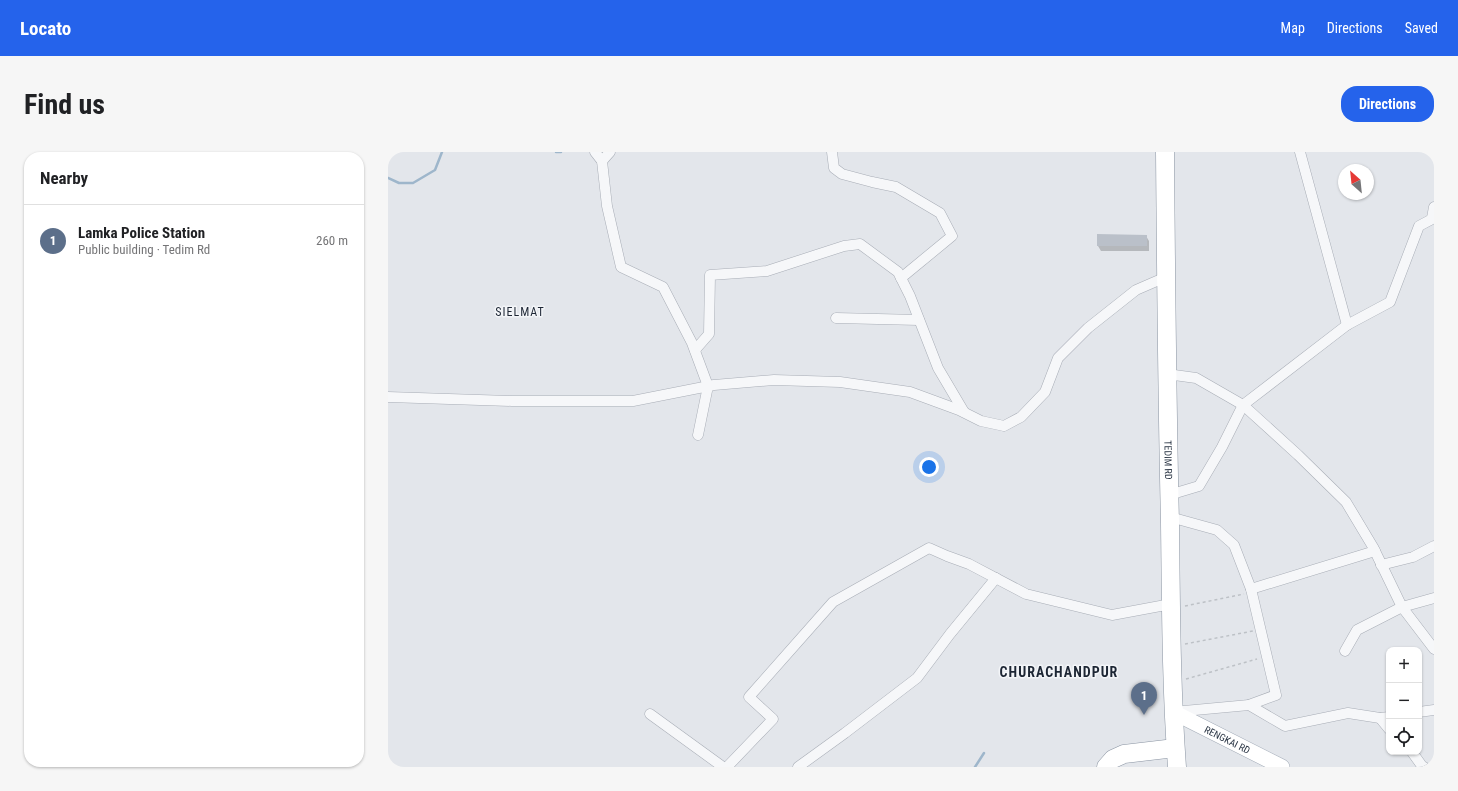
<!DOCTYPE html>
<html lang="en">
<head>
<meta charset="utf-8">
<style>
	:root { --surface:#fff; --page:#f6f6f6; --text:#202124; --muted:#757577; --line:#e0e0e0; --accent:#2563eb }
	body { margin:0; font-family:"Roboto Condensed",sans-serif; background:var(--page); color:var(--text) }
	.controls { position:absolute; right:12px; bottom:12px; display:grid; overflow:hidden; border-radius:8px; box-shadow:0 1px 3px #0004 }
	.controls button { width:36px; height:36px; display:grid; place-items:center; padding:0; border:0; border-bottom:1px solid var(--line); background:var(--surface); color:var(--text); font:20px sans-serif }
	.compass { position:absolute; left:950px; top:12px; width:36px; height:36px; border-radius:50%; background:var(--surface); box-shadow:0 1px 3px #0004; rotate:333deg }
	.you { position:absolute; left:541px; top:315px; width:14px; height:14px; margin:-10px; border:3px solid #fff; border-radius:50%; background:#1a73e8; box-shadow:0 0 0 6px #1a73e833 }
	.badge { display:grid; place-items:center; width:26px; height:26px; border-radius:50%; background:var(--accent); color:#fff; font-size:13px; font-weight:700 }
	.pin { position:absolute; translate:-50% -33px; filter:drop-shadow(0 1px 2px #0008) }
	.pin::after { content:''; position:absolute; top:21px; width:14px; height:12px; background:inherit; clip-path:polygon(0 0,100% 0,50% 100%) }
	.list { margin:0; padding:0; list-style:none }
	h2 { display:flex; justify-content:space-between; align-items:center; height:52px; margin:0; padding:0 16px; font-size:17px }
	h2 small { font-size:13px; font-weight:400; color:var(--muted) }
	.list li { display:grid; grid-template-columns:26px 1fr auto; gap:12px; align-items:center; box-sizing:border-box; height:72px; padding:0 16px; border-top:1px solid var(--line) }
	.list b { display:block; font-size:15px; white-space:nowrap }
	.list p { margin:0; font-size:13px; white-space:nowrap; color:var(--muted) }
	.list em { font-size:13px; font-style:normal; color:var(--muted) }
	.icon { flex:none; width:22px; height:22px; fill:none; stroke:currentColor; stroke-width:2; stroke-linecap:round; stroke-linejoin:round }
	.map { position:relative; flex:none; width:1046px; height:615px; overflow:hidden; border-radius:16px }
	header { display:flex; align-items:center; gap:24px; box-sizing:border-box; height:56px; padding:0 20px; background:var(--accent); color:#fff }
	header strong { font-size:19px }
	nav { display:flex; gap:22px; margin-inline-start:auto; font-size:14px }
	.intro { display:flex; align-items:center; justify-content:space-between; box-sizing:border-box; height:96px; padding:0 24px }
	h1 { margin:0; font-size:28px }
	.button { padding:10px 18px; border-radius:16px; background:var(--accent); color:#fff; font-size:14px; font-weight:700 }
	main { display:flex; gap:24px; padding:0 24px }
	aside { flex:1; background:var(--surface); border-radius:16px; box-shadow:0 1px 3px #0004 }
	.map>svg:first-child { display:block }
</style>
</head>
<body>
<header>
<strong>Locato</strong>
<nav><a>Map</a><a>Directions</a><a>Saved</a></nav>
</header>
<div class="intro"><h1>Find us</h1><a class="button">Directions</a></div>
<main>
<aside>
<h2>Nearby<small></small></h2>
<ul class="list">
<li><span class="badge" style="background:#5c6f8a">1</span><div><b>Lamka Police Station</b><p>Public building · Tedim Rd</p></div><em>260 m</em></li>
</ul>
</aside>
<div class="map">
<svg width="1046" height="615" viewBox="0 0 1046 615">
	<rect width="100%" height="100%" fill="#e3e6eb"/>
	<polygon fill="#0003" points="758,84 761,89 761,99 713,99 710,94"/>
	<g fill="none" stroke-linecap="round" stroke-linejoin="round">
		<g stroke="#9eb6cb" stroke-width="2.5">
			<polyline points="168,0 173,0"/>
			<polyline points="0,26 11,31 25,31 47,18 54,0"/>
			<polyline points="587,615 596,601"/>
		</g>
	</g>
	<polygon fill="#bac0c9" points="709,82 759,83 759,94 709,94"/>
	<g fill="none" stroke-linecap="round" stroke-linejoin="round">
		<g stroke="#a8adb6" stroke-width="11">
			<g id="street">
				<polyline points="207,0 214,9 219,54 233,115 275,135 304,191 320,234 310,283"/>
				<polyline points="444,0 446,16 454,22 484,30 508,35 552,61 564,84 513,126"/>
				<polyline points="912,0 959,173"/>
				<polyline points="214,9 222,0"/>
				<polyline points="1044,66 1046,55"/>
				<polyline points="448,166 531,168"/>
				<polyline points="307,198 321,182 322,123 379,119 456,94 472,92 510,120 522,144 550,216 576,260"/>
				<polyline points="779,222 808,226 855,253 910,303 958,350 985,395 1014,455 1046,497"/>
				<polyline points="0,245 124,249 245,249 326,233 386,228 452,230 522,240 571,258 593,269 616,274 633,265 657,240 670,206 700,176 748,138 778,125"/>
				<polyline points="781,343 811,334 834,295 855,253 959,173 1002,150 1031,74 1046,66"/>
				<polyline points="782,365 829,378 846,393 863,437 888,543 861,553"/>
				<polyline points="993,413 1025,405 1046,394"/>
				<polyline points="863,437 987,399"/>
				<polyline points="957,499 969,478 1014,455 1046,446"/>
				<polyline points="785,560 861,553 897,574 960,561 992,566 1001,565"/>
				<polyline points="1031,560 1046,558"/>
				<polyline points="262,562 335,615"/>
				<polyline points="992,566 1001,577"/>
				<polyline points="1024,600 1034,614 1036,615"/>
				<polyline points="339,615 385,567 361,545 445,450 541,396 559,404 581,412 638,442 724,463 783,452"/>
				<polyline points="410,615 457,581 529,526 562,482 608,426"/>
			</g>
		</g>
		<g stroke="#a2abb7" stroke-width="16">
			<g id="primary">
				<path id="s1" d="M 785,560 L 894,615"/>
			</g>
		</g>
		<g stroke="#8a94a2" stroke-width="19">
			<g id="highway">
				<path id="s2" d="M 777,0 C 778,124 779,247 782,371 C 783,452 783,534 789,615"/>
				<polyline points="718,615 725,607 736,602 787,596"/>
			</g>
		</g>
		<g stroke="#bdc1c6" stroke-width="1.5" stroke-dasharray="3 3" stroke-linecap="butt">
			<polyline points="797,454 856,442"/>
			<polyline points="797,492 865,479"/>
			<polyline points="798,527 869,507"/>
		</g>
		<use href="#street" stroke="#f6f7f9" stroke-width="10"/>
		<use href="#primary" stroke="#fff" stroke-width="15"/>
		<use href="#highway" stroke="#fff" stroke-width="18"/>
	</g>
	<g text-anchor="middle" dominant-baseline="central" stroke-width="3" stroke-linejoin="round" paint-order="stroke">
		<g font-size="10" fill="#2a3544" stroke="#f3f5f8">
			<text stroke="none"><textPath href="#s2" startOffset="308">TEDIM RD</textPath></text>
			<text stroke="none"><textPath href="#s1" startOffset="61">RENGKAI RD</textPath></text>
		</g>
		<g font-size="12" letter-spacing="1" fill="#1d2634" stroke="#f3f5f8">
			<text x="132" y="160">SIELMAT</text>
		</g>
		<g font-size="14" font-weight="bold" letter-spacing="1" fill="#1d2634" stroke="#f3f5f8">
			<text x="671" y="520">CHURACHANDPUR</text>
		</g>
	</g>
</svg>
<div class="controls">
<button>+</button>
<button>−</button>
<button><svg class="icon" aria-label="locate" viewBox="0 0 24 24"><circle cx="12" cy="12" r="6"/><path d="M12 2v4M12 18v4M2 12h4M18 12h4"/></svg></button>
</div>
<svg class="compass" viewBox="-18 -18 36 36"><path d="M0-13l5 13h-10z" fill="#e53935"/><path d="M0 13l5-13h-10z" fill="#757577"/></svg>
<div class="you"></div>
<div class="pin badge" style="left:756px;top:563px;background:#5c6f8a">1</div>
</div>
</main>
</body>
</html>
